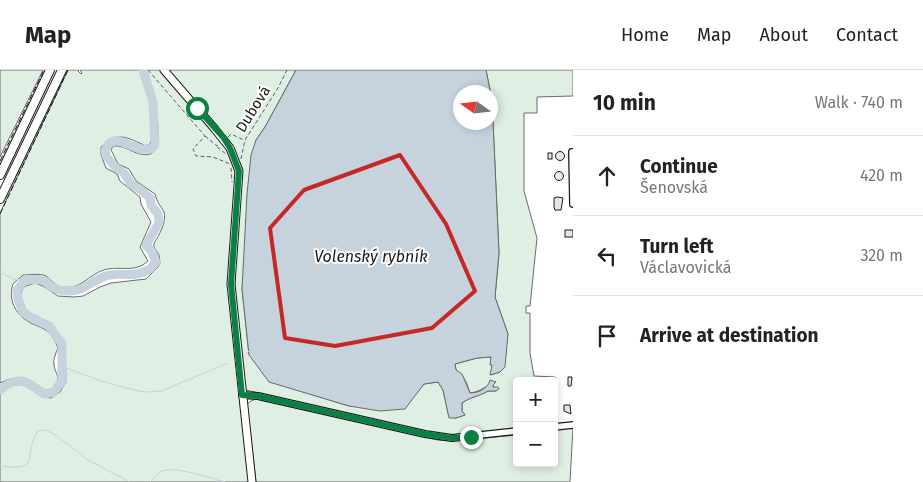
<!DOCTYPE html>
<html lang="en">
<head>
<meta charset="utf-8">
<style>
	:root { --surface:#fff; --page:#f2f2f2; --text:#222; --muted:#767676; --line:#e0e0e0 }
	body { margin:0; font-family:"Fira Sans",sans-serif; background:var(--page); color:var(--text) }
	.controls { position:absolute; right:15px; bottom:15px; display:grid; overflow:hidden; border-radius:5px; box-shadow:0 2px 8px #0003 }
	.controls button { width:45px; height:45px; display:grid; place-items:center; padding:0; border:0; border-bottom:1px solid var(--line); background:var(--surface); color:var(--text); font:25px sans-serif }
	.compass { position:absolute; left:453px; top:15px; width:45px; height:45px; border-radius:50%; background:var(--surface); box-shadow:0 2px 8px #0003; rotate:284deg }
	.stop { position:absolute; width:15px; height:15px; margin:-11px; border:4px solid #0b8043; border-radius:50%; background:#fff }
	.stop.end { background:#0b8043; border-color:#fff; box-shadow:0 1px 5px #0008 }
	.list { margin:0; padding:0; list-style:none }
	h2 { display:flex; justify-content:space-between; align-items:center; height:65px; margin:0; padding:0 20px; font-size:21px }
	h2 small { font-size:16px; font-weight:400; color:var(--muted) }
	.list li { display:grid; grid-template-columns:32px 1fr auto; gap:15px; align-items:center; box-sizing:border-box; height:80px; padding:0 20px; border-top:1px solid var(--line) }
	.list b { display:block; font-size:19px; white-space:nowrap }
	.list p { margin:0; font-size:16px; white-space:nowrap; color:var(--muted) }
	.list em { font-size:16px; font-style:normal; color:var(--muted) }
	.icon { flex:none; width:28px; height:28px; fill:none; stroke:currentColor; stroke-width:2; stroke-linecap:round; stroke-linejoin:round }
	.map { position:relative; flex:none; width:573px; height:412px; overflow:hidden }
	header { display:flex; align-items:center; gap:30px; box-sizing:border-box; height:70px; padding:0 25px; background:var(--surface); border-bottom:1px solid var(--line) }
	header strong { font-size:24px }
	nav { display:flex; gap:28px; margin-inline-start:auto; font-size:18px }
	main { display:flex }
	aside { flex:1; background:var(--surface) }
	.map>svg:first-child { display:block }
</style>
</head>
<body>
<header>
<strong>Map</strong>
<nav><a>Home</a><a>Map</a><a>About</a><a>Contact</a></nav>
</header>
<main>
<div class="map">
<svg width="573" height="412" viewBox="0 0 573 412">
	<rect width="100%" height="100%" fill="#fff"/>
	<g fill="#e0efe3" stroke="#6a6a6a">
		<polygon points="0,0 43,0 0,87"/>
		<path d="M 68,0 L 79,0 L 78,1 L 81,4 L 82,3 L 80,0 L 142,0 L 150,26 L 152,68 L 150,74 L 146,76 C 128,68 117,60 101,77 L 101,85 L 106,98 L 117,104 L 120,111 L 140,127 L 141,134 L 151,152 L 140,177 L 148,191 C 134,204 119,195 104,200 C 88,205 81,220 62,217 C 55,216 51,210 46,206 C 40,203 30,205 23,205 L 13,214 C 8,229 15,244 29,252 C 34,255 39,256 44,259 C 51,263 55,270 58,278 C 56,283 53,289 54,295 C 56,307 62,306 53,319 L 45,320 C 25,307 23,303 0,313 L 0,143 Z"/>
		<path d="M 144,0 L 159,0 L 226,77 L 235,99 L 235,130 L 229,194 L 229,221 L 249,412 L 0,412 L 0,324 L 10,316 L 23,314 L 42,327 L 51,328 L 60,322 L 66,312 L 65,273 L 51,253 L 30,243 L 25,238 L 21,227 L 22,220 L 26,216 L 35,213 L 43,216 L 58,226 L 74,227 L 83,226 L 100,217 L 111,213 L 146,209 L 158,197 L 160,193 L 159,185 L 154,177 L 154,173 C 159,166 167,151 164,142 C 161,136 157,133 155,124 L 136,111 L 129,99 L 118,94 L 111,80 L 113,76 C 126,74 137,88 150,84 C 171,78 147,13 144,0 Z"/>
		<path d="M 168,0 L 296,0 L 265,57 L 256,70 L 242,219 L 249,284 L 269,311 L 349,336 L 417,322 L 424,314 L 438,312 L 443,320 L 449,347 L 456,348 L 465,345 L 462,341 L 462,333 C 470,327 480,326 488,321 L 496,321 L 493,315 L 496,312 C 487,315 480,322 470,323 C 467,314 465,306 456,300 L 455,294 L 477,288 L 491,287 L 492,295 L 491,305 L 500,302 L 508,264 L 495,227 L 499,183 L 492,30 L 486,0 L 573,0 L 573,26 L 537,27 L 537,43 L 524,43 L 524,121 L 537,168 L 530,236 L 526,236 L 526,243 L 530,243 L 530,283 L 534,306 L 555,307 L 557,312 L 554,339 L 554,311 L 517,311 L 517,359 L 449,365 L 428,362 L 246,320 L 242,307 L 235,234 L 235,192 L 242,98 L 229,70 Z"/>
		<polygon points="256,329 438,370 453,371 517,365 517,393 554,393 554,359 573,357 570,412 256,412 247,334 251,331"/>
	</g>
	<path fill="#c6d2dc" stroke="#6a6a6a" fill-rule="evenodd" d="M 296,0 L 486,0 L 492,30 L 499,183 L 495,227 L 508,264 L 505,297 L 500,302 L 490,305 L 492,295 L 490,295 L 491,287 L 477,288 L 455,294 L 456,300 L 462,304 L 470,323 C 478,323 488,319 490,310 L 496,312 L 493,315 L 493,317 L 498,317 L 499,319 L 496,321 L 488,321 C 480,326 470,327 462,333 L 462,341 L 465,345 L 456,348 L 449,348 L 443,320 L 438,312 L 424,314 L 405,339 L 380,341 L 349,336 L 269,312 L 249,285 L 242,219 L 247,124 L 251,85 L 256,70 L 265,57 ZM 460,22 L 490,22 L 490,52 L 460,52 Z"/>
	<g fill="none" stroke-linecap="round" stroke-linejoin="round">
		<g stroke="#c6d2dc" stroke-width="1">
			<polyline points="0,202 13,209 25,210"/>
			<polyline points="244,286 249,281"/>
			<polyline points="61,296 101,311 138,321 147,322 161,321 228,293"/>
			<path d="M 0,396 C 43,402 22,385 38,361 L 46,360 L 56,365 L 88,390 L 130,412"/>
			<path d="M 150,412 C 153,409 158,403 162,401 C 177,396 209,408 225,412"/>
		</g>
		<path stroke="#c6d2dc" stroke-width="9" d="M 0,320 C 19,304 27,312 44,324 L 54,322 L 62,311 L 62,274 L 49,256 L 32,248 L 23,242 L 18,229 L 17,220 L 25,210 C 31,210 39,208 44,211 C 47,212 48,214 50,216 C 55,219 62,221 68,221 C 85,222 95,207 110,205 C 123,203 136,207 148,200 C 151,199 154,194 156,192 L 152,182 L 146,175 L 159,153 L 158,144 L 151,135 L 150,128 L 141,120 L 131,114 L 124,103 L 115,97 L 106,86 L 105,81 L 107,76 L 111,72 L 117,70 L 140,79 L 151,79 L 155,75 L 153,32 L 143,0"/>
	</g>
	<g fill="#e6e6e6" stroke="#1a1a1a">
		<circle cx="560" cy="86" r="4.5"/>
		<rect x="548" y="83" width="4" height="6"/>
		<circle cx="559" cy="106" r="4.5"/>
		<polygon points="557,127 563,128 561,140 555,140 554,137 554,128"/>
		<rect x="565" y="160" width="8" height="7"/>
		<polygon points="568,307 572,307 571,316 568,316"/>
		<polygon points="564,335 570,335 571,344 564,341"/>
	</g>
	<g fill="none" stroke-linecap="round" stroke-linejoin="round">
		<g stroke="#1a1a1a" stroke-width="8">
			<g id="minor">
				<polyline points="572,82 573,134"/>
				<polyline points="242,325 258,326 425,364 452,368 517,361"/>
				<polyline points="554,357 573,355"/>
			</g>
		</g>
		<g stroke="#1a1a1a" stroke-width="9">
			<g id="major">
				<polyline points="164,0 214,58"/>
				<polyline points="230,78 239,101 231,214 252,412"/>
			</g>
		</g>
		<g stroke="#1a1a1a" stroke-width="10">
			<g id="highway">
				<polyline points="0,105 50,0"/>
				<polyline points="0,129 62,0"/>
			</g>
		</g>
		<g stroke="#5f5f5f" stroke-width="1" stroke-dasharray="4 2.5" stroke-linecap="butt">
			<polyline points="148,0 205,66 193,79 196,86 213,87 230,94"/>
			<polyline points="205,66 217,76 219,74"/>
			<polyline points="228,67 231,64 244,70"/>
			<polyline points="217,77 226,84"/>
			<polyline points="241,89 245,70 278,18 287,0"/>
			<polyline points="231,98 232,112"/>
		</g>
		<use href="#minor" stroke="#fff" stroke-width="5.5"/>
		<use href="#major" stroke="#fff" stroke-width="7"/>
		<use href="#highway" stroke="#fff" stroke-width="8"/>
		<g stroke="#1a1a1a" stroke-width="9" stroke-linecap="butt">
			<polyline id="major-bridge" points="214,58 230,78"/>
		</g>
		<use href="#major-bridge" stroke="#fff" stroke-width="7"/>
		<g stroke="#1a1a1a" stroke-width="1" stroke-dasharray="6 2.5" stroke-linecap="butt">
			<polyline points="0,91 44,0"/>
			<polyline points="0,144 68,0"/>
		</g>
	</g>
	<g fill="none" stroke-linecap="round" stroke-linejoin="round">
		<polyline stroke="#0b8043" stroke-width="6" points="197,38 223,67 230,78 239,101 231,214 242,325 258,326 425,364 452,368 471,367"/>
	</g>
	<path fill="none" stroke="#c62828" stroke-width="4" stroke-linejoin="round" d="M 400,85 L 446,154 L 475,221 L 432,258 L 335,276 L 285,268 L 270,158 L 304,120 Z"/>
	<g text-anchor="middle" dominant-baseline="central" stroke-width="4" stroke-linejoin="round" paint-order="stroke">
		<g font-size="15" fill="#1a1a1a" stroke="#fff">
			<text transform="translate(253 39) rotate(-58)">Dubová</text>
		</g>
		<g font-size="16" font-style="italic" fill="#1a1a1a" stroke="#fff">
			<text x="371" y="186">Volenský rybník</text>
		</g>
	</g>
</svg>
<div class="controls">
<button>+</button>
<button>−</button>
</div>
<svg class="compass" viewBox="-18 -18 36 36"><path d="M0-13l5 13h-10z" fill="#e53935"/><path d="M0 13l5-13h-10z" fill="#767676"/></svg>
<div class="stop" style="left:197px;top:38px"></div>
<div class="stop end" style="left:471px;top:367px"></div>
</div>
<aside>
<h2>10 min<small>Walk · 740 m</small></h2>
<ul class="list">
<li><svg class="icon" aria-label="ahead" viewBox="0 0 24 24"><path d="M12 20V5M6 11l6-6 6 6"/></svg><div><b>Continue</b><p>Šenovská</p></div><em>420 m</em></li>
<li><svg class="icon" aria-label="left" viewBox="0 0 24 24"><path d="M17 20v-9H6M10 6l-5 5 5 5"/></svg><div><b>Turn left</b><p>Václavovická</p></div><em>320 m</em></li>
<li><svg class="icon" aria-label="arrive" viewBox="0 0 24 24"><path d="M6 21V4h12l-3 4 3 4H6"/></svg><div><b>Arrive at destination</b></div></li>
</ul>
</aside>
</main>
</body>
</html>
